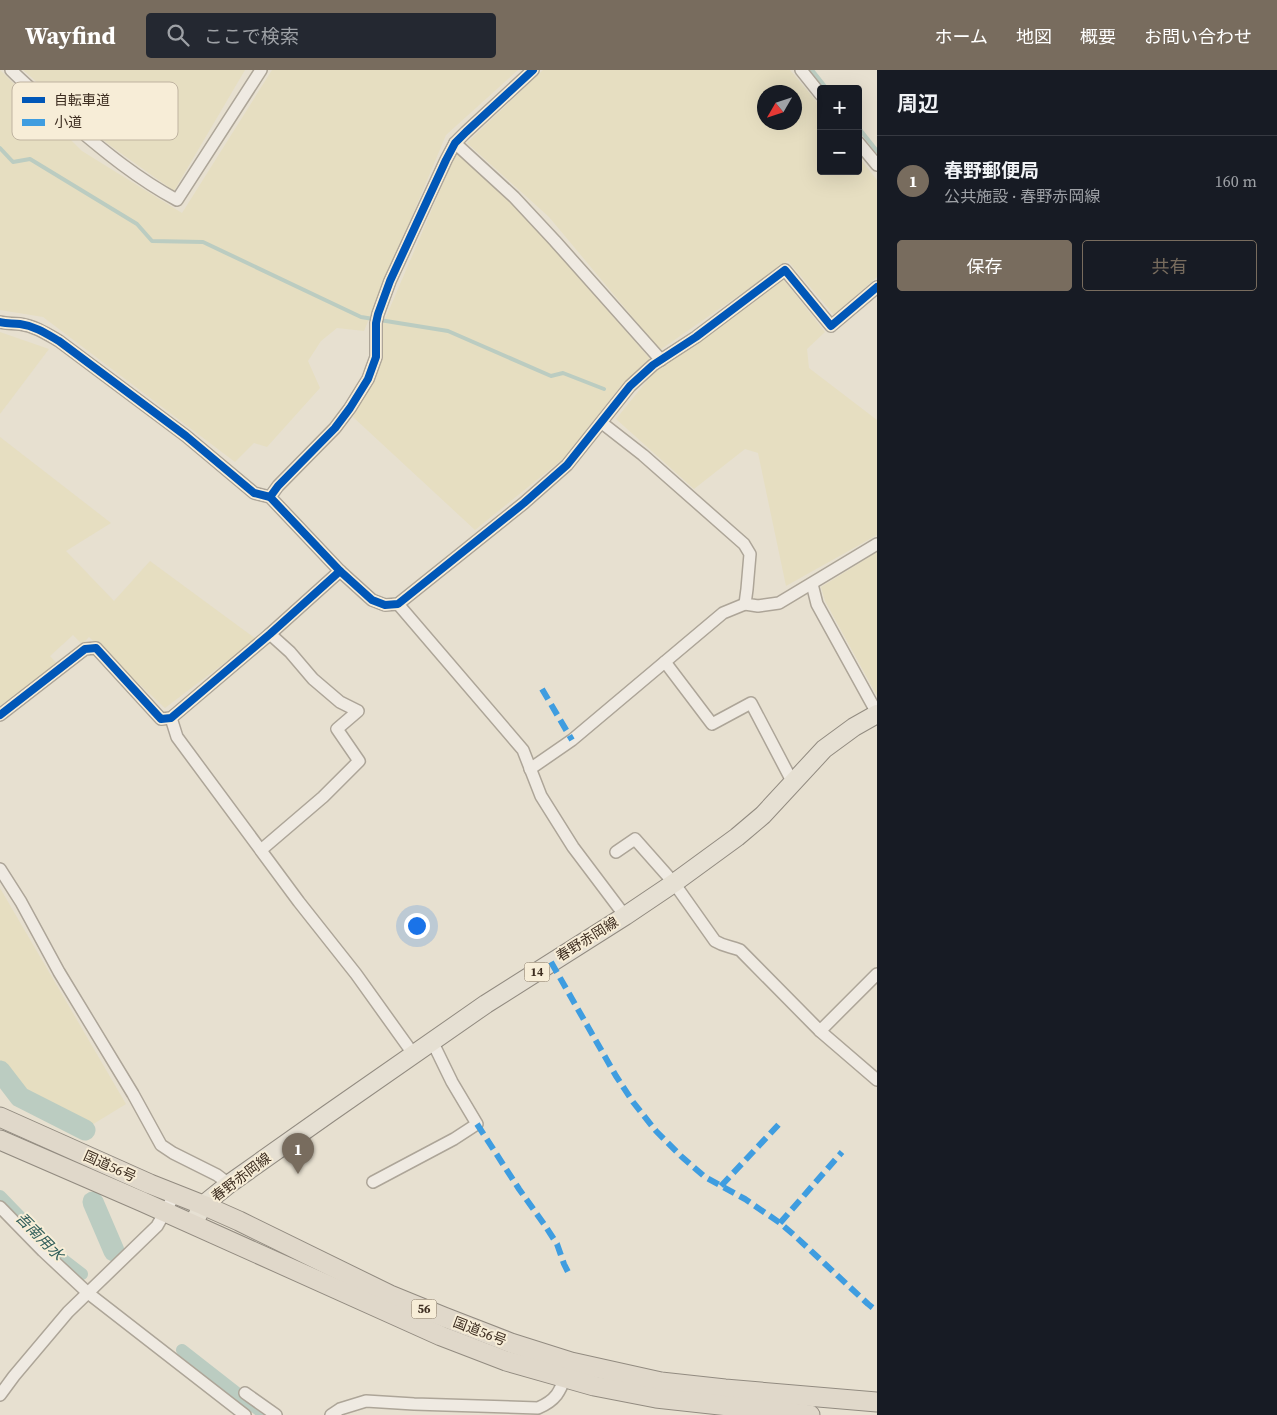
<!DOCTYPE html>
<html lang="ja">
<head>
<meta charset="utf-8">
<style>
	:root { --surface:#171b24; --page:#242831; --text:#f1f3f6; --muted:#9ea1a6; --line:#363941; --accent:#786c5e }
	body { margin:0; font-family:"Source Serif 4","Noto Sans JP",serif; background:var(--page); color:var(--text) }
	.controls { position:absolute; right:15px; top:15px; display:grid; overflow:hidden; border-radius:5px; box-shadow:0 5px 20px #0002 }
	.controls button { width:45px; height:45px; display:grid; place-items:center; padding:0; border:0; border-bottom:1px solid var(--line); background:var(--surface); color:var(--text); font:25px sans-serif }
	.compass { position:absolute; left:757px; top:15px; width:45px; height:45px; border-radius:50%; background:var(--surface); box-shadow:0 5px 20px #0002; rotate:231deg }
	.you { position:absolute; left:416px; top:855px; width:18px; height:18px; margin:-12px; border:4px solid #fff; border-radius:50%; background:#1a73e8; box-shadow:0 0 0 8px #1a73e833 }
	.badge { display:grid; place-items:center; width:32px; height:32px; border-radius:50%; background:var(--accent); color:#fff; font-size:16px; font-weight:700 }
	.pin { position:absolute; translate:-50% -41px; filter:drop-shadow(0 1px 2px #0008) }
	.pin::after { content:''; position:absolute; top:26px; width:18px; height:15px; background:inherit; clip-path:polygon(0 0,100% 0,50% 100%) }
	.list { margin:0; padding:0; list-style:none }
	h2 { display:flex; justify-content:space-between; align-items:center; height:65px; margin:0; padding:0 20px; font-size:21px }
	h2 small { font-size:16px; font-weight:400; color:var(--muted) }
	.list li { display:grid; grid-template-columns:32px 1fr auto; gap:15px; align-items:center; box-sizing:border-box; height:90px; padding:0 20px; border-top:1px solid var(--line) }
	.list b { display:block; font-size:19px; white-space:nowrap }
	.list p { margin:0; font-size:16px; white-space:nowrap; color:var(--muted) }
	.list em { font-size:16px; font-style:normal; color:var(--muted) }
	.actions { display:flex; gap:10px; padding:15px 20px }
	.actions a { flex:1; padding:11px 0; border:1px solid var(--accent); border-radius:5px; text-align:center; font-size:18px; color:var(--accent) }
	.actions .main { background:var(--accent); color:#fff }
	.icon { flex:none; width:28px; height:28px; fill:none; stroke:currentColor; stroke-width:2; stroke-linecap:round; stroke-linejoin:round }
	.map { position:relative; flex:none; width:877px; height:1345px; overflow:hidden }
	header { display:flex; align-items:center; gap:30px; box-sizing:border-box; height:70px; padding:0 25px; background:var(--accent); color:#fff }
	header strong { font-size:24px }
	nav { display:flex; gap:28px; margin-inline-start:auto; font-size:18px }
	.search { width:350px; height:45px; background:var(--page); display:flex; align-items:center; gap:12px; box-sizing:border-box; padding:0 18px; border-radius:5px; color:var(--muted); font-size:19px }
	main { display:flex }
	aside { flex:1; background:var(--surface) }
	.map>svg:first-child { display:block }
</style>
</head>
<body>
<header>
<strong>Wayfind</strong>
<div class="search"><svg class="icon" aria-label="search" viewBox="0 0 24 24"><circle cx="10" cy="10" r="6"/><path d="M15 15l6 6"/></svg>ここで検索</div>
<nav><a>ホーム</a><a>地図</a><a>概要</a><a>お問い合わせ</a></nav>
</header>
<main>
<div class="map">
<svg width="877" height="1345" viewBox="0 0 877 1345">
	<rect width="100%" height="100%" fill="#e7e0d0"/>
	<g fill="#e6dec1" fill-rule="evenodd">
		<polygon points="0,0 82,81 182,143 272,0 518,0 446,65 364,261 337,258 321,271 308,291 320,318 267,377 254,373 235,392 43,247 0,240"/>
		<polygon points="23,0 245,0 174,121 108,74"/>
		<path d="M 543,0 L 790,0 L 821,37 L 821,101 L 858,101 L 858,86 L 877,110 L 877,207 L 834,245 L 788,191 L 660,280 L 549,147 L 467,73 ZM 764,22 L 794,22 L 794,52 L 764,52 Z"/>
		<polygon points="456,83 515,134 651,290 620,317 564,388 475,460 353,347 382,291 383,254"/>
		<polygon points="783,209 825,262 807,279 809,298 877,350 877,465 786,516 758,383 745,379 694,419 616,349 654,302 694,275"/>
		<polygon points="0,262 49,279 0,344"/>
		<polygon points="0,367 111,453 66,481 114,531 150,491 256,569 165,638 89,567 82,574 73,565 50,586 57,594 0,636"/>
		<polygon points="877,482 877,626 825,531 821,517"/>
		<polygon points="0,818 126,1034 90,1056 22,1022 0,993"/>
	</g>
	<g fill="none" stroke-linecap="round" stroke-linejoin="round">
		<g stroke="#bbccc1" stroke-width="4">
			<polyline points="812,0 827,19"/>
			<polyline points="858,57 877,81"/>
			<polyline points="0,78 13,92 30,89 137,154 152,171 203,172 361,247 448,261 551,306 563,303 604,319"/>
		</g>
		<g stroke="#bbccc1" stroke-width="12">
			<polyline points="0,1126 56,1184 82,1204"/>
			<polyline points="182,1280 265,1345"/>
		</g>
		<g stroke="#bbccc1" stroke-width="21">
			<polyline points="0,1001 20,1027 85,1060"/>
			<polyline points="93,1132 114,1181"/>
		</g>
		<g stroke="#ada598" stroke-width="14">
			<g id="minor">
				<path d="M 11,0 C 30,19 51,36 71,53 C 105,82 138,109 177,130 L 261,0"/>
				<polyline points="801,0 821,25"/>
				<polyline points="858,72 877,95"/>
				<polyline points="455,73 514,127 555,171 661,290"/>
				<path d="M 0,252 C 7,254 12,253 20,254 C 35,256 47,264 59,271 L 186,366 L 254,423 L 270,427 L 340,501 L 372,530 L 385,535 L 398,534 L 524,433 L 567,395 L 630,316 L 653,295 L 696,267 L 785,200 L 831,256 L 877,217"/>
				<polyline points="602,353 643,385 744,474 750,484 747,519 745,534 758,536 779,533 877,474"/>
				<polyline points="270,427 278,416 335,358 350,338 368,309 376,287 376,253 378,244 390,211 446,90 455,73 466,62 533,0"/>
				<polyline points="812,514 817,534 877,643"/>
				<polyline points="398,534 523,680 541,726 573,777 625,846"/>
				<polyline points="665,592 712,654 751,633 793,713"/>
				<polyline points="0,645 85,579 96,578 161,649 171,648 270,564 340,501"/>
				<polyline points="171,648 177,667 299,832 356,904 414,985"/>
				<polyline points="530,699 572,670 723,543 745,534"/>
				<polyline points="261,780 323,727 359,691 337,659 358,641 340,632 313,609 290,582 270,564"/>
				<path d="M 616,782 L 635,769 L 674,813 L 715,871 C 725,877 730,876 740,880 L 820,961 L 877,904"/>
				<polyline points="0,799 21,832 59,902 133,1024 161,1075 173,1083 217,1105 229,1114"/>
				<polyline points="820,961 877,1010"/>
				<polyline points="373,1112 454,1069 477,1054 452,1012 432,971"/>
				<polyline points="0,1137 43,1181 88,1223 245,1345"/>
				<polyline points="245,1323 276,1345"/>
				<polyline points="0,1325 14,1306 68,1242 157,1156 175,1124"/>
				<path d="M 331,1345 L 340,1339 L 366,1331 L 414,1334 L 538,1338 C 557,1330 560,1321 567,1303"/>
			</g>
		</g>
		<g stroke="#928b80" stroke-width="20">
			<polyline id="primary" points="193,1154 203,1135 229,1114 328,1044 486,934 625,846 674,813 737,767 763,745 824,679 854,657 877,644"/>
		</g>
		<g stroke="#928b80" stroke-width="21">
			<g id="trunk">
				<polyline points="0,1047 150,1114 203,1135 239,1151 390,1225 444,1247 511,1273 571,1292 661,1312 725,1319 877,1332"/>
				<polyline points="0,1070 143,1132 441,1266 506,1291 594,1316 656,1328 810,1345"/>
			</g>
		</g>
		<use href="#minor" stroke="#efeae2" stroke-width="11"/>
		<use href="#primary" stroke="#e6e0d3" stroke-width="18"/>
		<use href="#trunk" stroke="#e0d8ca" stroke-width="19"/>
		<g stroke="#3f9de0" stroke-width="6" stroke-dasharray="12 6" stroke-linecap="butt">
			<polyline points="542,619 572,670"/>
			<polyline points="551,892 616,1006 633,1032 656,1061 682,1087 705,1107 745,1129 780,1153 794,1165 868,1234 877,1241"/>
			<polyline points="477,1054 519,1119 544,1154 557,1174 564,1194 570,1206"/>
			<polyline points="721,1116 781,1052"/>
			<polyline points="780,1153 842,1082"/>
		</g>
		<g stroke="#f7edd7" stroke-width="11">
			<g id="cycleway">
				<path d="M 0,252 C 7,254 12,253 20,254 C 35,256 47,264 59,271 L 186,366 L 254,423 L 270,427 L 340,501 L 372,530 L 385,535 L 398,534 L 524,433 L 567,395 L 630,316 L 653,295 L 696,267 L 785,200 L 831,256 L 877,217"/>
				<polyline points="270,427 278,416 335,358 350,338 368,309 376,287 376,253 378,244 390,211 446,90 455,73 466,62 533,0"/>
				<polyline points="0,645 85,579 96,578 161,649 171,648 270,564 340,501"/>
			</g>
		</g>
		<use href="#cycleway" stroke="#0057b8" stroke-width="8"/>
	</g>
	<g text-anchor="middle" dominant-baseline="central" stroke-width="4" stroke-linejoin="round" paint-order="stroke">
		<g fill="#f7edd7" stroke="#756757" stroke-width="1">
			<rect x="524.5" y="892.5" width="25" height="19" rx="4"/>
			<rect x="411.5" y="1229.5" width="25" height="19" rx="4"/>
		</g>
		<g font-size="12" font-weight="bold" fill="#3d2d20">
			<text x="537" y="902">14</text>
			<text x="424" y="1239">56</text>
		</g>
		<g font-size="14" fill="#3d2d20" stroke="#f7edd7">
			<text transform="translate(587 869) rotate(-32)">春野赤岡線</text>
			<text transform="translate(110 1096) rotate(24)">国道56号</text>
			<text transform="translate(241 1107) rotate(-37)">春野赤岡線</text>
			<text transform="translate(480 1261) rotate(21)">国道56号</text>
		</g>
		<g font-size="15" font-style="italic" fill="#2f5d59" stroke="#f7edd7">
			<text transform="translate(40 1166) rotate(45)">吾南用水</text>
		</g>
	</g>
	<rect x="12" y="12" width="166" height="58" rx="8" fill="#f7edd7" stroke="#bfb3a0" stroke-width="1"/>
	<rect x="22" y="27" width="23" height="6" fill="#0057b8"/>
	<rect x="22" y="49" width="23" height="7" fill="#3f9de0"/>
	<g font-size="14" fill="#3d2d20">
		<text x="54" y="35">自転車道</text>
		<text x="54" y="57">小道</text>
	</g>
</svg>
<div class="controls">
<button>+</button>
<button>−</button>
</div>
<svg class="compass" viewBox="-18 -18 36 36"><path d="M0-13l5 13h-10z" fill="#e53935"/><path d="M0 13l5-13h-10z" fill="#9ea1a6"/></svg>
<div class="you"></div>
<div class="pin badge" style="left:298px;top:1104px">1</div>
</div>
<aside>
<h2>周辺<small></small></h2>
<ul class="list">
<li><span class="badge">1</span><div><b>春野郵便局</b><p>公共施設 · 春野赤岡線</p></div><em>160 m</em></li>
</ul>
<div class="actions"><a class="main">保存</a><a>共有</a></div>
</aside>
</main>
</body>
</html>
